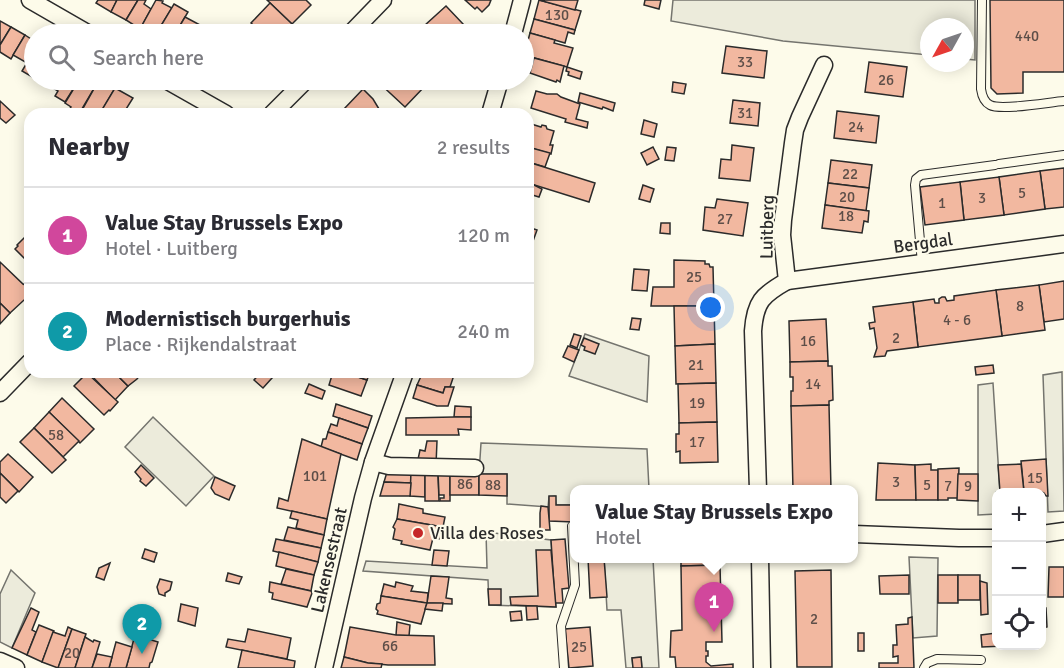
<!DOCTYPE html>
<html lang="en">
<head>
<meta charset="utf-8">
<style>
	:root { --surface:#fff; --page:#f2f2f3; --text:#2b2b33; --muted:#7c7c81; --line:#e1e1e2; --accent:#c62828 }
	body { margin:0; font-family:Signika,sans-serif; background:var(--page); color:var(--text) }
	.controls { position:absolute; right:18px; bottom:18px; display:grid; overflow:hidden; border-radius:12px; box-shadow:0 3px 15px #0003 }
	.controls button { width:54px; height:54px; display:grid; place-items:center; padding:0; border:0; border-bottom:2px solid var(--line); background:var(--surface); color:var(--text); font:30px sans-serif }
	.compass { position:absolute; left:920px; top:18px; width:54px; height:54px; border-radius:50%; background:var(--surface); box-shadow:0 3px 15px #0003; rotate:230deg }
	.you { position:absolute; left:711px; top:308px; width:21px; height:21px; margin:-15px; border:4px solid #fff; border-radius:50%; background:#1a73e8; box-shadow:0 0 0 9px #1a73e833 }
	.badge { display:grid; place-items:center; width:39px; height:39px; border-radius:50%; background:var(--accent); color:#fff; font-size:20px; font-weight:700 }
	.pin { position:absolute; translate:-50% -50px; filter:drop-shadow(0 2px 3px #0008) }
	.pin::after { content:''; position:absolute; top:32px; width:21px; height:18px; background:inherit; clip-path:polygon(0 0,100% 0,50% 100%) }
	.popup { position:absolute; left:570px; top:485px; width:288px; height:78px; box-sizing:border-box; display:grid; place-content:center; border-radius:12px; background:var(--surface); filter:drop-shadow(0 2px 4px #0005); font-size:20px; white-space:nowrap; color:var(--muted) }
	.popup b { font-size:22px; color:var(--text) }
	.popup::after { content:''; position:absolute; left:50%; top:100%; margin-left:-12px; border:12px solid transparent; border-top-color:var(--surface) }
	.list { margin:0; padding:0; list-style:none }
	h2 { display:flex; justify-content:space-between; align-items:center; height:78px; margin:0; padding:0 24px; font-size:26px }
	h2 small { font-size:20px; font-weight:400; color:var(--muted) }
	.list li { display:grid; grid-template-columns:39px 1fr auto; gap:18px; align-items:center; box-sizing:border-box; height:96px; padding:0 24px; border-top:2px solid var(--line) }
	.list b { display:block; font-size:22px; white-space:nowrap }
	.list p { margin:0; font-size:20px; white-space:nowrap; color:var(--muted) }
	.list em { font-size:20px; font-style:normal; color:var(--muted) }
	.icon { flex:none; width:33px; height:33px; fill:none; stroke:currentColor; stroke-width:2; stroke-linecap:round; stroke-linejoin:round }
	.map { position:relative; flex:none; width:1064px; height:668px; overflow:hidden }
	.search { position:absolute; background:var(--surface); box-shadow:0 3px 15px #0003; left:24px; top:24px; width:510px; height:66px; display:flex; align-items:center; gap:15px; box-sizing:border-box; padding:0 21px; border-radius:33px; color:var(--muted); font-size:22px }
	.panel { position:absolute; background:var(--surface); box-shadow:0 3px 15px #0003; left:24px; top:108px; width:510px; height:270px; border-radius:18px }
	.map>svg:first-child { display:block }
</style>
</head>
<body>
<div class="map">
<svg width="1064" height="668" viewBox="0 0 1064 668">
	<rect width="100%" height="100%" fill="#fdfbea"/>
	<g fill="#ecebdb" stroke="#74746e" stroke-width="1.5">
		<polygon points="673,0 975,0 975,60 965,59 965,27 929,27 929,55 783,41 671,21"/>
		<polygon points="585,334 649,356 647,402 569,376"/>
		<polygon points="1062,372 1064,511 1048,512 1043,375"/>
		<polygon points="993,383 1000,492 996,492 996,514 978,515 978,385"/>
		<polygon points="153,417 214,476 186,506 125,447"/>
		<polygon points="481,443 647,449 649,489 574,490 574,505 556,505 555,496 549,497 548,507 507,504 507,474 479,474"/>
		<polygon points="486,532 551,540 556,607 489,605 488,580 363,571 366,561 487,568"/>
		<polygon points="909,557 938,558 937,636 913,638"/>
		<polygon points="604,559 653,559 659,668 642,668 641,657 632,658 633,668 626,668 621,610 607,610"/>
		<polygon points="11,570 35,593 12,648 0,642 0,594"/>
	</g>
	<g fill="#f2b8a0" stroke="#2b2b2b" stroke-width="1.5">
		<polygon points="98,0 117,0 111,12 96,3"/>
		<polygon points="117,0 138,0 126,20 111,12"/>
		<polygon points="138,0 146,0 144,4 151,9 140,29 126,20"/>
		<polygon points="156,0 163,1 162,3 172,8 156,34 150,34 140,29"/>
		<polygon points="267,0 306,0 311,5 292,24"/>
		<polygon points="465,0 491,0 489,5 482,12 477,7 475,9"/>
		<polygon points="539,0 581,11 575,30 534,19"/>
		<polygon points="539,0 578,0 575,10"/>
		<polygon points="645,0 661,0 659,9 644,5"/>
		<polygon points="990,0 1064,0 1064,72 1023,72 1023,93 997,94 991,88"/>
		<polygon points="270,3 292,24 282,34 263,34 251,23"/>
		<polygon points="174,4 188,12 175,34 156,34"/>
		<polygon points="446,6 464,25 460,30 465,34 433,34 424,26"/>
		<polygon points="185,17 202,26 197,34 175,34"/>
		<polygon points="534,19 575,30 574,34 568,32 565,43 530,33"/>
		<polygon points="0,21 11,27 0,45"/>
		<polygon points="11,27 25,35 11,59 0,52 0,45"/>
		<polygon points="530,33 555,40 554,43 573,48 567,67 524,55"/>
		<polygon points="25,35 34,41 34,51 27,63 13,55"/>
		<polygon points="726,46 767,51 764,78 722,73"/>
		<polygon points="34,51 34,78 22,71"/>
		<polygon points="534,58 564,66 560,82 557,80 556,82 530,73"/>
		<polygon points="869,62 907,67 903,97 865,92"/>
		<polygon points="567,67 582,72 580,79 568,75 569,72 566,71"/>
		<polygon points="38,80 58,80 53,88"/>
		<polygon points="58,80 79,80 65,102 55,96 58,91 53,88"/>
		<polygon points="79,80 99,80 79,114 76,114 69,110 71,107 65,103"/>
		<polygon points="99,80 115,88 100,114 85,114 81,112"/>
		<polygon points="376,80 416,80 424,87 405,107"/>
		<polygon points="673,82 686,84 684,94 672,92"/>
		<polygon points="115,88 133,98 123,114 101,114 100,113"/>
		<polygon points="363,89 373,99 379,109 374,114 349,114 344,109"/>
		<polygon points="536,91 547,94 557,94 561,97 580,104 576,119 588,122 587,128 565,122 566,119 531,108"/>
		<polygon points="580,93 615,103 613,111 603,107 602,109 578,102"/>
		<polygon points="733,100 760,103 758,126 730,123"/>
		<polygon points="0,101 15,115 6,123 0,118"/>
		<polygon points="837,111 879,116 876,143 834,138"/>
		<polygon points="644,120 657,124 654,137 641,134"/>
		<polygon points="528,123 541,127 542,125 546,126 547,129 554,131 550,145 553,145 551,154 531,148 532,143 528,142"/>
		<polygon points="732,145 754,148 750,181 719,178 721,159 731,160"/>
		<polygon points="528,147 550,153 545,167 528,162"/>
		<polygon points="653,147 659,159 647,165 641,153"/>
		<polygon points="667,147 676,148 674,161 665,160"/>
		<polygon points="831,160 872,165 869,188 828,183"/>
		<polygon points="528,162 595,183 589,202 528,183"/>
		<polygon points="1064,168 1064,207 1045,209 1040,171"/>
		<polygon points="1040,171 1045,209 1004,215 999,177"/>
		<polygon points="999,177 1004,215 964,220 960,182"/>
		<polygon points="960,182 964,220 925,225 920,187"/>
		<polygon points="828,183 869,188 866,211 825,205"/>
		<polygon points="532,184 542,189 539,197 529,194"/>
		<polygon points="643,185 654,189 650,202 639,199"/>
		<polygon points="717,199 748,203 743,236 703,230 705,207 715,208"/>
		<polygon points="825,205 869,211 868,222 864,221 862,233 822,228"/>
		<polygon points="661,223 670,223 670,234 660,233"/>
		<polygon points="528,227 537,230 528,255"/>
		<polygon points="27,235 30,238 30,264 15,249 18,246 17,245"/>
		<polygon points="674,260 705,261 705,264 709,264 710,267 713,267 714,306 651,306 653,287 674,287"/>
		<polygon points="0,262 23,284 30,287 30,297 24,300 10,313 0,303"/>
		<polygon points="634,269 649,270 647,291 632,290"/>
		<polygon points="1064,281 1064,319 1044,322 1039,285"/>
		<polygon points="1039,285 1045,330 1002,336 996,290"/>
		<polygon points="996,290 1002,336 918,347 913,302 934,299 935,303 939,303 939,299 942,297 945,297 947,301 954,300 954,296"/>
		<polygon points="913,302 918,347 887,351 885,356 874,357 877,348 874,328 870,329 869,323 875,322 873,307"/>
		<polygon points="0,303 10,313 0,324"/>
		<polygon points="674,306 714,306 715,344 675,346"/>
		<polygon points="632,318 641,319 639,330 630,329"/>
		<polygon points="826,319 828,361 790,362 789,321"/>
		<polygon points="574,334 581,336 577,348 570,345"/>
		<polygon points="584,338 599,344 595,354 584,350 585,347 581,345"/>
		<polygon points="715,344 716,383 676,384 675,346"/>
		<polygon points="568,346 579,350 574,362 563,357"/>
		<polygon points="828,361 828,366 832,366 833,400 829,401 829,405 791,406 791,391 793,391 793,377 790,377 790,362"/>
		<polygon points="993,365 994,373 976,375 975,367"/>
		<polygon points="88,372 114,372 128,386 115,400"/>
		<polygon points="114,372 140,372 141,374 137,379 128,386"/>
		<polygon points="261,372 265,372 272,378 263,388 254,380"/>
		<polygon points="333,372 343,372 367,380 361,396 329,385"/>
		<polygon points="343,372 370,372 367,380"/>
		<polygon points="423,372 455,372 450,387 445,387 443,393 417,385"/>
		<polygon points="87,373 118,402 110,411 109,410 104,415 74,386"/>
		<polygon points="716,383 717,422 679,423 678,384"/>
		<polygon points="309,384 325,391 322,399 305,393"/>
		<polygon points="417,385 443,393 445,387 454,387 448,406 437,406 413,398"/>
		<polygon points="62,398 94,429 80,443 49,412"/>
		<polygon points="336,404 372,416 368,428 333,416"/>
		<polygon points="829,405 831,490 793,490 791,406"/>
		<polygon points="455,406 471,407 471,417 454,417"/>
		<polygon points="49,412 79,441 63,457 34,428"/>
		<polygon points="454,417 471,417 471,430 458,429 459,435 406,435 406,418"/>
		<polygon points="339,418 368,428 362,444 328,432 331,424 337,426"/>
		<polygon points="717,422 718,462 680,463 680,451 676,452 676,434 679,434 679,423"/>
		<polygon points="34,428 66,460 52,473 20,442"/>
		<polygon points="328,432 362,444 357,460 321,447 323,439 326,439"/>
		<polygon points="302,439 341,454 327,519 277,508 279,498 288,501"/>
		<polygon points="427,441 437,441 436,465 417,464 420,450 425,451"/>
		<polygon points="8,454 33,477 19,492 0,473 0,462"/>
		<polygon points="1046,459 1048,496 1046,496 1044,493 1042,492 1024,492 1021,461"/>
		<polygon points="878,463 915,465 916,500 876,500"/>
		<polygon points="931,464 931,470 938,470 938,500 916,500 915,465"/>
		<polygon points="1021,464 1024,492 1000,492 998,465"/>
		<polygon points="141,465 154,478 146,486 140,481 141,479 135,472"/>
		<polygon points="959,468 958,498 948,498 948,500 938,500 938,469"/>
		<polygon points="387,472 411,472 411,483 384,482"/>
		<polygon points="411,472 425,473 425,497 410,496"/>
		<polygon points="0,473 18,491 6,503 0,497"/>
		<polygon points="425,473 438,473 439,501 425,501"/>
		<polygon points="438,473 450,473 450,501 440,501 440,498 444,498 444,495 439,495"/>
		<polygon points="450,473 479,474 479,495 450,495"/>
		<polygon points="479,474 507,474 507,496 479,495"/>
		<polygon points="958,474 978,474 978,501 957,500"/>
		<polygon points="215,477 235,486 229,500 215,494 211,488"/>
		<polygon points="384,482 411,483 410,496 380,496"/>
		<polygon points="718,487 718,490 680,490 680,488"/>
		<polygon points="549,496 556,496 556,505 574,505 574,522 549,521"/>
		<polygon points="399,504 423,509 423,513 445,517 443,527 397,519"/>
		<polygon points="541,506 548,507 550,530 540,530 540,513"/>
		<polygon points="292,511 327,519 324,535 296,528 298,520 290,518"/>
		<polygon points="397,519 443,527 440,539 433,538 430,550 401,544 402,541 393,539 395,529 393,527"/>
		<polygon points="288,527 324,535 321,548 284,540"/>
		<polygon points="276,539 321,548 318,562 273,551"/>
		<polygon points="565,539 569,588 562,589 563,603 555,603 551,540"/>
		<polygon points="145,549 157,553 154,562 142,558"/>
		<polygon points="434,550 449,551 447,566 432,565"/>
		<polygon points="536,550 551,550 556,607 511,605 510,597 538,596"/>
		<polygon points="279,552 318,562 314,575 276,566"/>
		<polygon points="588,558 604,558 607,597 590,598"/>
		<polygon points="681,558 720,558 720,565 681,566"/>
		<polygon points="110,563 104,580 96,577 99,568"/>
		<polygon points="720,565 722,642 706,642 706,651 708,651 708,656 706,656 706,662 711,666 733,664 733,668 676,668 675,657 670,657 671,631 682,630 681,566"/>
		<polygon points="1049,567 1064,567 1064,597 1048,597"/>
		<polygon points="286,569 314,575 311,591 281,584"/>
		<polygon points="831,570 832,667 797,667 795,571"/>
		<polygon points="228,573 242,577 239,584 226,581"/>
		<polygon points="909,575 909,594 880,594 879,576"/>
		<rect x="938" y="575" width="20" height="28"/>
		<rect x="958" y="575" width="22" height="25"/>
		<polygon points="431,576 449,577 446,598 452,599 452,604 427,603"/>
		<polygon points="160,579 172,582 170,590 165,593 165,596 159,594 157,587"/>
		<polygon points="980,581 987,583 988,614 981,615"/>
		<polygon points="270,582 311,591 312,593 307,607 272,599 273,593 269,592"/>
		<polygon points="396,582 413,586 411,591 428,593 427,603 381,596 384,584 395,587"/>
		<polygon points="488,589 501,589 501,605 489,605"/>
		<polygon points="381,596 427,603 421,624 377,614 378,611 376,609 377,604 380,603"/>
		<polygon points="427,603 443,603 442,611 425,609"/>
		<polygon points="181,604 198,608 195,626 178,621"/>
		<polygon points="526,606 537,606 538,619 527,620"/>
		<polygon points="31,608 39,612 32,630 36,632 27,655 12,648"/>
		<polygon points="1042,608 1046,608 1047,627 1042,628"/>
		<polygon points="521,611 522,620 511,621 510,612"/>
		<polygon points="912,617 914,668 879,668 879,663 898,663 898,656 893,657 893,645 897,645 896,625 908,624 908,618"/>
		<polygon points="397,622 410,625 409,636 396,635"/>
		<polygon points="39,625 54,631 42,662 27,655"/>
		<polygon points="68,627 72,629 58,668 42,662 53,632 65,636"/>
		<polygon points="350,627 396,635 434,636 435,665 388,665 368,663 344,657"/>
		<polygon points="590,627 593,666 569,668 565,629"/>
		<polygon points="72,629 86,634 75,668 58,668"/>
		<polygon points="248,629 291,638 287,659 226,647 228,639 245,642"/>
		<rect x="858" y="633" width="6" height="18"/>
		<polygon points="996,633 996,646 1004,646 982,647 981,635"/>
		<polygon points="135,635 158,642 152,662 150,663 149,668 126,668"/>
		<polygon points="85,637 93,642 94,640 100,642 92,668 75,668"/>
		<polygon points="116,642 132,647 126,668 109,668"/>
		<polygon points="242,650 295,661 294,668 238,668"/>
		<polygon points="97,654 112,657 109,668 92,668"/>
		<polygon points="344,657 368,663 382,664 381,668 341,668"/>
		<polygon points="641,657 642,668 633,668 632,658"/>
	</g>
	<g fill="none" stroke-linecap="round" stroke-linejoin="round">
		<g stroke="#2b2b2b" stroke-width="10">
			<g id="lane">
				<path d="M 982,0 L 981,89 C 982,96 984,102 990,105 C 1001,111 1050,102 1064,101"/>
				<polyline points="999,164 1064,155"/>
				<polyline points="922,263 915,185 916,179 921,175 995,165"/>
				<polyline points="564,668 561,626 575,585 572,526"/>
				<polyline points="924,668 927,663 937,659 981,660"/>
			</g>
		</g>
		<g stroke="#2b2b2b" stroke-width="19">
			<g id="street">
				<polyline points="30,0 89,34"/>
				<polyline points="350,34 383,0"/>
				<polyline points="513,34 522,0"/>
				<polyline points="166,80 226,114"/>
				<polyline points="272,114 306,80"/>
				<polyline points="490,114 500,80"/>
				<polyline points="787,281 1064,244"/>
				<polyline points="0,393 30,362"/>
				<polyline points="373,462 389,466 475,468"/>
				<path d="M 758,490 L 753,331 C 755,302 762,295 787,281 L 782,235 L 783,220 L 793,143 L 795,130 L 800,117 L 824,65"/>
				<polyline points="854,534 959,538 996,538"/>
				<polyline points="1042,534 1064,531"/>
				<polyline points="760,558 762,668"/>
				<polyline points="0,661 16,668"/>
				<polyline points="324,668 363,498 373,462 405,372"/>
			</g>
		</g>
		<use href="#lane" stroke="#fdfbea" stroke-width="8"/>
		<use href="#street" stroke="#fdfbea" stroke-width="16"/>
	</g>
	<circle fill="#c62828" stroke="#fdfbea" stroke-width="2" cx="418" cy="533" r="6"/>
	<g text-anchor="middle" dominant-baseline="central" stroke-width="4.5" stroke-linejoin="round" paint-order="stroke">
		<g font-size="15" fill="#5d4e48">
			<text x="557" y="15">130</text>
			<text x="1027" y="36">440</text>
			<text x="745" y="62">33</text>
			<text x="886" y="80">26</text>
			<text x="745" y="113">31</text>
			<text x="856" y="127">24</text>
			<text x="850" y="174">22</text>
			<text x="1022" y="193">5</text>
			<text x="847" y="197">20</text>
			<text x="982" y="198">3</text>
			<text x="942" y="203">1</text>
			<text x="846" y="216">18</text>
			<text x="725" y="219">27</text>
			<text x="694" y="277">25</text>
			<text x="1020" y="306">8</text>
			<text x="957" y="320">4 - 6</text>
			<text x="896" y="338">2</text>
			<text x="808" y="341">16</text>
			<text x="696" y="365">21</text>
			<text x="813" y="384">14</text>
			<text x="697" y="403">19</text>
			<text x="56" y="435">58</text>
			<text x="697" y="442">17</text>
			<text x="315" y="476">101</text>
			<text x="1035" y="478">15</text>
			<text x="896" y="482">3</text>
			<text x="465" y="484">86</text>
			<text x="493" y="485">88</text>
			<text x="927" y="485">5</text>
			<text x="948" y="486">7</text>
			<text x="968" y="486">9</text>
			<text x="814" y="619">2</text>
			<text x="390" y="646">66</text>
			<text x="579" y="647">25</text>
			<text x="72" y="653">20</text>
		</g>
		<g font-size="18" fill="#2b2b2b" stroke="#fdfbea">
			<text transform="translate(767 227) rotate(-89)">Luitberg</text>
			<text transform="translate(923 243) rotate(-8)">Bergdal</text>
			<text transform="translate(329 560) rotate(-77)">Lakensestraat</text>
		</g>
		<g font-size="18" fill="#2b2b2b" stroke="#fdfbea" text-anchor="start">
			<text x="430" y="533">Villa des Roses</text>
		</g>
	</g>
</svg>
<div class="controls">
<button>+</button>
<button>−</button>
<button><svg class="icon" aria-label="locate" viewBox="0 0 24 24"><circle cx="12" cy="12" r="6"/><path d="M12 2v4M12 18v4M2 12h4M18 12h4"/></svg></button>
</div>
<svg class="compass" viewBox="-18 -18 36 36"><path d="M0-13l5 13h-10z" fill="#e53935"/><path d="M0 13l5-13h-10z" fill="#7c7c81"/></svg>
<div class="you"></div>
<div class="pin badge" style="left:714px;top:632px;background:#d1479c">1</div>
<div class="popup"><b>Value Stay Brussels Expo</b>Hotel</div>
<div class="pin badge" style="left:142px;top:654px;background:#0f9aa8">2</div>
<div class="search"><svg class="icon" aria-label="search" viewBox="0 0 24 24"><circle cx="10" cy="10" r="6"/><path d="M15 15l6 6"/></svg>Search here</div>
<section class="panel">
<h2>Nearby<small>2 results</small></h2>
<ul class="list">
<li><span class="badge" style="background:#d1479c">1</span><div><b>Value Stay Brussels Expo</b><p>Hotel · Luitberg</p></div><em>120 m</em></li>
<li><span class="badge" style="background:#0f9aa8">2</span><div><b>Modernistisch burgerhuis</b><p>Place · Rijkendalstraat</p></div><em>240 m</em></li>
</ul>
</section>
</div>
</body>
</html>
